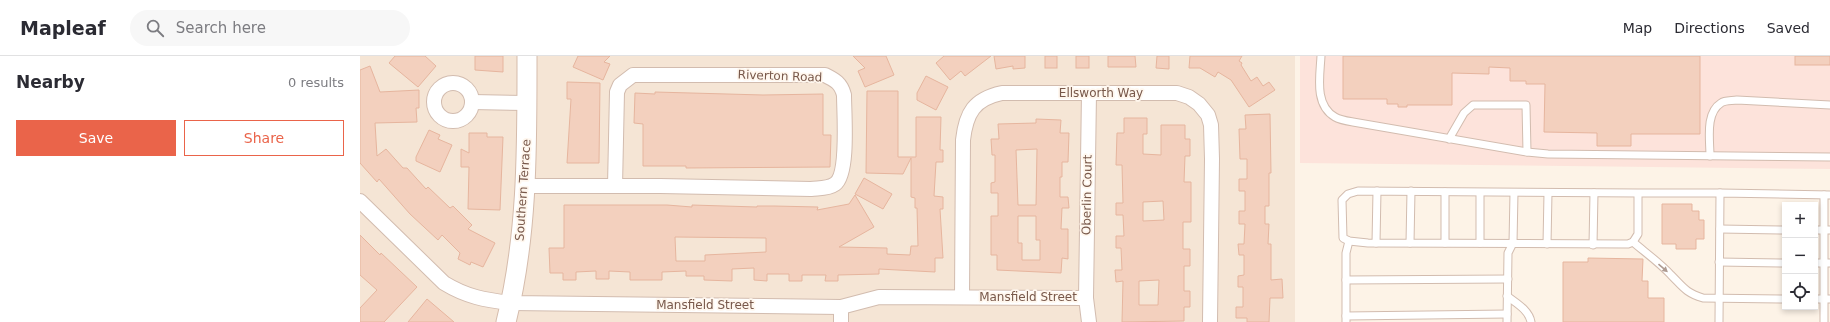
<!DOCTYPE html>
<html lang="en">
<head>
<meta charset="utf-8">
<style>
	:root { --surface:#fff; --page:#f7f7f7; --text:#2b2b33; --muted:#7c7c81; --line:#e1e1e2; --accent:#ea644a }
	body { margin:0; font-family:"DejaVu Sans",sans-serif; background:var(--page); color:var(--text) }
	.controls { position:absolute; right:12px; bottom:12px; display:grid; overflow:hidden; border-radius:0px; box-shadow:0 2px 6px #0003 }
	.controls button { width:36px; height:36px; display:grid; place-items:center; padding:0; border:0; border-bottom:1px solid var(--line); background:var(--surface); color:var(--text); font:20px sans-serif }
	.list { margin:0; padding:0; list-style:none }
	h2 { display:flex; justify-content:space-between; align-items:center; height:52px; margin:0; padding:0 16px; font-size:17px }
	h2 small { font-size:13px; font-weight:400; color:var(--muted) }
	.actions { display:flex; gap:8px; padding:12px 16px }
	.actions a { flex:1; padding:9px 0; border:1px solid var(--accent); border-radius:0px; text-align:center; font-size:14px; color:var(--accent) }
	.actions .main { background:var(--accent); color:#fff }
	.icon { flex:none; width:22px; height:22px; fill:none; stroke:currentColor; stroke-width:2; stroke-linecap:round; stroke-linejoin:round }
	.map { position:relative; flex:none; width:1470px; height:266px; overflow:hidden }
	header { display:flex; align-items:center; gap:24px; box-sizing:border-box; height:56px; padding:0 20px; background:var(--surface); border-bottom:1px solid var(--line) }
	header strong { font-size:19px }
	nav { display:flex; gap:22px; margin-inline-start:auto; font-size:14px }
	.search { width:280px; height:36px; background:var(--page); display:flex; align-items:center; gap:10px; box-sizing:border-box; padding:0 14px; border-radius:22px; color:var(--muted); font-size:15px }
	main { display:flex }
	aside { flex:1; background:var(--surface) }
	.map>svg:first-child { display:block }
</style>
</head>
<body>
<header>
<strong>Mapleaf</strong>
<div class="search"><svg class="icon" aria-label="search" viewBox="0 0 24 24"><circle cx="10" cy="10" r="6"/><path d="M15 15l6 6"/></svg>Search here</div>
<nav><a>Map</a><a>Directions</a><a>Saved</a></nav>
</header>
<main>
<aside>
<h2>Nearby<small>0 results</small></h2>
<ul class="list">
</ul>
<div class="actions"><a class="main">Save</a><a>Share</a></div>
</aside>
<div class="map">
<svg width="1470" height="266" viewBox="0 0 1470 266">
	<rect width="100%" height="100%" fill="#fdf3e7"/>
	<rect fill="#f5e5d5" x="0" y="0" width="935" height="266"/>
	<polygon fill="#fde3db" points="940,0 1470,0 1470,113 940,107"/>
	<g fill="#f3d0be" stroke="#e6b59e" fill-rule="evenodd">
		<polygon points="35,0 65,0 76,10 58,31 29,7"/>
		<polygon points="115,0 143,0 143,16 115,14"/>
		<polygon points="218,0 250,0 244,6 250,8 243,24 213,11"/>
		<polygon points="493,0 526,0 534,19 505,31 498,15 505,12"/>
		<polygon points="584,0 631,0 605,20 601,15 590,24 576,7"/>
		<polygon points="634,0 665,0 665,12 653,13 653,10 636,13"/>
		<rect x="685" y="0" width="12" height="12"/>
		<rect x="716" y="0" width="13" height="12"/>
		<polygon points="748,0 775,0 776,11 748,11"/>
		<polygon points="797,0 809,0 809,13 796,12"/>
		<polygon points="830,0 882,0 879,5 882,7 881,9 891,25 897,21 903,30 909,26 915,34 889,51 871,24 858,16 855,21 840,12 829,12"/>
		<polygon points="983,0 1340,0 1340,78 1271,78 1271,90 1237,90 1237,77 1184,76 1185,28 1166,28 1166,25 1150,25 1150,12 1129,11 1129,18 1092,17 1092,49 1047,49 1047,51 1038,51 1038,48 1027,48 1027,43 983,43"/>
		<rect x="1435" y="0" width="35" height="9"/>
		<polygon points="10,10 20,36 59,34 59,52 56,52 57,66 15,67 17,100 26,93 43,112 47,112 66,133 68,131 90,152 93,150 112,169 108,173 135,187 123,211 111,206 110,209 98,203 100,197 82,179 78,184 50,158 19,123 17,126 0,107 0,14"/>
		<polygon points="566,20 588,31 576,54 557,44 557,37"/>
		<polygon points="207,26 240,27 239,107 207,107 211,43 207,43"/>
		<path d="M 507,35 L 538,35 L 538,101 L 556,101 L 556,61 L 581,61 L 580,94 L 583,94 L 583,106 L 576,106 L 574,140 L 583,141 L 583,153 L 580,153 L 583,202 L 575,202 L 575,216 L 519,213 L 519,218 L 478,219 L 478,225 L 465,225 L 466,219 L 442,219 L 442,225 L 429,225 L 429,218 L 407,218 L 407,225 L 394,224 L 394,212 L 372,213 L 372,225 L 344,224 L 344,220 L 326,220 L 326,215 L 302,216 L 302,224 L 270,224 L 270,216 L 249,215 L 249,223 L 236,223 L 236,215 L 216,216 L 216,224 L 203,224 L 203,217 L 190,217 L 189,192 L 204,192 L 204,149 L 307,149 L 332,151 L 332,149 L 397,151 L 397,150 L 414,150 L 458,151 L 457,154 L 489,148 L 495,139 L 514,171 L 479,191 L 527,192 L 527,198 L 550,199 L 551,190 L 558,190 L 557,152 L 555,152 L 555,142 L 551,141 L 551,102 L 543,118 L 506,117 ZM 315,181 L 406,182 L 406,196 L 345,199 L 345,205 L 316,205 Z"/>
		<polygon points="295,36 403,39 463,38 463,79 471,79 470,111 326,112 326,110 283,110 283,68 274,67 275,37 295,38"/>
		<polygon points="910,58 911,117 909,117 909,150 905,150 905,168 909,168 908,188 911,188 911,224 922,223 923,242 910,242 909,266 887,266 887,262 876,262 876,251 883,251 883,231 878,231 878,220 884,219 884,199 879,199 878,188 884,188 885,168 879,168 879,155 885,155 885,135 879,135 879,123 887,123 887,103 880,103 879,73 886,73 885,59"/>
		<path d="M 764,62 L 787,62 L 787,78 L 783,78 L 783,98 L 801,99 L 801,69 L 825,69 L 825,83 L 830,83 L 830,100 L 825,100 L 824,126 L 831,126 L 831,166 L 823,166 L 823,193 L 830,193 L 830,210 L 824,210 L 824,235 L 830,235 L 830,251 L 824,251 L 824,265 L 762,266 L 763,225 L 756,226 L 755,214 L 762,214 L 761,192 L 756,192 L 756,180 L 764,180 L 763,159 L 756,159 L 756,147 L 763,147 L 762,109 L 756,109 L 757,77 L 764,77 ZM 803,145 L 804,164 L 783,165 L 783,146 ZM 799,224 L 798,249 L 779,249 L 779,225 Z"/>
		<path d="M 676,63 L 701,64 L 700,77 L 709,77 L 708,106 L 702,106 L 702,121 L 700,121 L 700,141 L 708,141 L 709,152 L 702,152 L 701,173 L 708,173 L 708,203 L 702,202 L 701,217 L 637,214 L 637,199 L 631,199 L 631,160 L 638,160 L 638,137 L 631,137 L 631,127 L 635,126 L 635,99 L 632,99 L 631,83 L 639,83 L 638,68 L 676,67 ZM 677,93 L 676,149 L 658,149 L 656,94 ZM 658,160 L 676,160 L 676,184 L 680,184 L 680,204 L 662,204 L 662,187 L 658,187 Z"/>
		<polygon points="69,74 80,79 78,83 92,89 80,116 56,105 56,101"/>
		<polygon points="109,77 127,77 127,81 143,81 140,154 108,153 109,111 101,111 101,93 109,97"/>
		<polygon points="504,122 532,138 523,153 495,138"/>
		<polygon points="1302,148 1332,148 1332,155 1339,155 1339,164 1344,164 1344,183 1336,183 1336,193 1316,193 1316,188 1302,188"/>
		<polygon points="0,179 20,199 21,197 57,231 24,266 0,266 0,252 17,234 0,219"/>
		<polygon points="1228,202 1283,203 1282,225 1288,225 1288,242 1304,242 1304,266 1203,266 1203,206 1228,206"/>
		<polygon points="67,243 94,266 48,266"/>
	</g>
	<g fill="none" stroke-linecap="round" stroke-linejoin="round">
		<g stroke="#d2bcaf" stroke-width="9">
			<g id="lane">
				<path d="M 961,0 C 960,20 954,49 975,61 C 980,64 987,65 993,66 L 1167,96 L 1188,98 L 1470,101"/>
				<polyline points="1089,83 1104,57 1113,49 1166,49 1167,96"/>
				<path d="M 1350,100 C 1350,84 1345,57 1361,47 C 1365,44 1372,45 1377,44 L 1470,49"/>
				<polyline points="1085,136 1085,187"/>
				<polyline points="1120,137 1120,187"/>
				<polyline points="1278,137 998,135 988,138 982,144 983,182 989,185 1008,187 1268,188 1273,186 1278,178 1278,137 1360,137"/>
				<polyline points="1360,173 1425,174"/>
				<polyline points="1455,174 1470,174"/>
				<path d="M 1273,186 C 1286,197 1300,207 1311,219 C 1323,231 1326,237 1343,242 L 1425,243"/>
				<polyline points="1016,187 1017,135"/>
				<polyline points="1050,187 1051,135"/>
				<polyline points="1187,188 1188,137"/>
				<polyline points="1233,189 1234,137"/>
				<polyline points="1359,206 1425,207"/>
				<polyline points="1455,207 1470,207"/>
				<polyline points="986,224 1148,223"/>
				<path d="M 1147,240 C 1156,247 1169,254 1171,266"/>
				<polyline points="1455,243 1470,243"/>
				<polyline points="986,260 1147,258"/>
				<polyline points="986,266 986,197 989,185"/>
				<polyline points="1147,266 1148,197 1153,187 1154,137"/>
				<polyline points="1359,266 1360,137 1470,139"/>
				<polyline points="1464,266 1464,139"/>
			</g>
		</g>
		<g stroke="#d2bcaf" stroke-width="16">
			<g id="street">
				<circle cx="93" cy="46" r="19"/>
				<polyline points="729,37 726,242 729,266"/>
				<polyline points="112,46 167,47"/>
				<path d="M 166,130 L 300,130 L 451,133 C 459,132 468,133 475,128 C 489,118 484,57 484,39 C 481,27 475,24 465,19 L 273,19 L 260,29 L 257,36 L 255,130"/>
				<path d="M 0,145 L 84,227 C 107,241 125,244 151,247 L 481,251 L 519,241 L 726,242"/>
				<path d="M 602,241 L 603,84 C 606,57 614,43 642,37 L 817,37 L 829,41 L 839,48 L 848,59 L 851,69 L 852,103 L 850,266"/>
				<polyline points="481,251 481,266"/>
			</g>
		</g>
		<g stroke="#d5bcac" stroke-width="21">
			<path id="secondary" d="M 146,266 C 168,179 167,89 167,0"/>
		</g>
		<use href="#lane" stroke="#fff" stroke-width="7"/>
		<use href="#street" stroke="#fff" stroke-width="14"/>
		<use href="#secondary" stroke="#fff" stroke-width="19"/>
	</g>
	<defs><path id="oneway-solid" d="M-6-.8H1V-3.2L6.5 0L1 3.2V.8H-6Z"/></defs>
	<use fill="#ae9b92" href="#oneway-solid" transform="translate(1303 212) rotate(41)"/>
	<g text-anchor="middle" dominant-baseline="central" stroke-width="3.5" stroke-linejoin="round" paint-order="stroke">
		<g font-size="12" fill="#78584a" stroke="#fff7ee">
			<text transform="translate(420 20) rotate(2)">Riverton Road</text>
			<text x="741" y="37">Ellsworth Way</text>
			<text transform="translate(163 134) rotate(-86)">Southern Terrace</text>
			<text transform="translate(727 139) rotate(-89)">Oberlin Court</text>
			<text x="668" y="241">Mansfield Street</text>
			<text x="345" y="249">Mansfield Street</text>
		</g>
	</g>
</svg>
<div class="controls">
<button>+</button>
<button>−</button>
<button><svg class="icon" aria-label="locate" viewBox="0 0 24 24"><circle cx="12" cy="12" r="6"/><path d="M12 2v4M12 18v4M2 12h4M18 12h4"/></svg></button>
</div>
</div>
</main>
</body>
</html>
